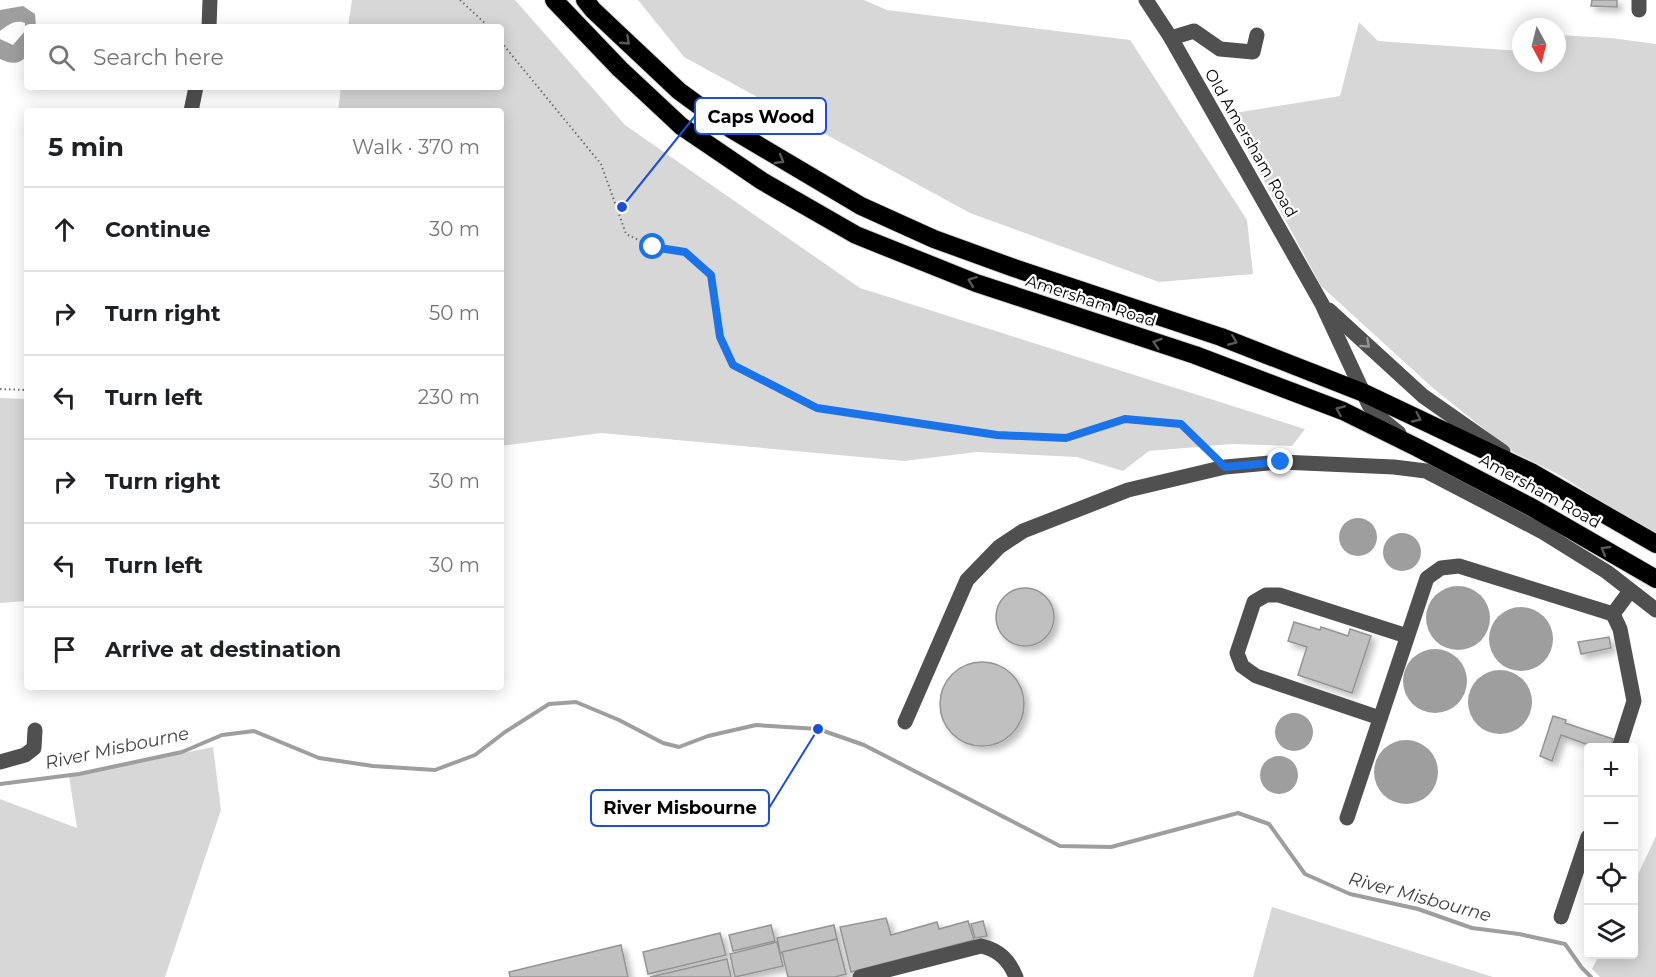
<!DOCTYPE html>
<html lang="en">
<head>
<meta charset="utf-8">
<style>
	:root { --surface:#fff; --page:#f6f6f6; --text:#202124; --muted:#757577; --line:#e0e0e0 }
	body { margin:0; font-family:Montserrat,sans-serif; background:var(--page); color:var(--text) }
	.controls { position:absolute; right:18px; bottom:18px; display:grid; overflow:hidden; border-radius:6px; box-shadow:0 3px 15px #0003 }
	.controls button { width:54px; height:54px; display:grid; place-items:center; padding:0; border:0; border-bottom:2px solid var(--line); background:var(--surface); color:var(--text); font:30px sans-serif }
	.compass { position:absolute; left:1512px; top:18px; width:54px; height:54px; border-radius:50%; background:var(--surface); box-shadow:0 3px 15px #0003; rotate:173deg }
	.stop { position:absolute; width:18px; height:18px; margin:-14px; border:4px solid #1a73e8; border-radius:50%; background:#fff }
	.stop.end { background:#1a73e8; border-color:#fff; box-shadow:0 2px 6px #0008 }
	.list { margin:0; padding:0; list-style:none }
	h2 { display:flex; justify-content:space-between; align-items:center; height:78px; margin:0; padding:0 24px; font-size:26px }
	h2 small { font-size:20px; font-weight:400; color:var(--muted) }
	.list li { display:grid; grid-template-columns:39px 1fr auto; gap:18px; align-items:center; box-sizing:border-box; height:84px; padding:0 24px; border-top:2px solid var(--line) }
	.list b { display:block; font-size:22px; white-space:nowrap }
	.list em { font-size:20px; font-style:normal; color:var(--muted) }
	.icon { flex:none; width:33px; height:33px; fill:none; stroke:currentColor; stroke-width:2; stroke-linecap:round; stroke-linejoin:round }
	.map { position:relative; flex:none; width:1656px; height:977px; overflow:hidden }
	.search { position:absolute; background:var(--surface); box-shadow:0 3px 15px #0003; left:24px; top:24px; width:480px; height:66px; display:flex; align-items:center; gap:15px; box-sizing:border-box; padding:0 21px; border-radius:6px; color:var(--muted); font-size:22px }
	.panel { position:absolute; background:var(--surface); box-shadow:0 3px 15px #0003; left:24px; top:108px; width:480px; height:582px; border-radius:6px }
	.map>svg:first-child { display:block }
</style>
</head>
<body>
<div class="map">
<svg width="1656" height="977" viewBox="0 0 1656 977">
	<defs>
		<filter id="shadow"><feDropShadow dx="4.5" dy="4.5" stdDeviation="3" flood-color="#0004"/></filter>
	</defs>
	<rect width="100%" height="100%" fill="#fff"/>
	<g fill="#d7d7d7">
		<polygon points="352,0 515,0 625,125 860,288 1305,429 1292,446 1232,444 1149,451 1123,471 1077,457 977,452 904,461 601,433 501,446 501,111 338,111 341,87 501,87 501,27 348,27"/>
		<polygon points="638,0 864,0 887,10 1130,40 1247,220 1253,274 1159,282 970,213 684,57"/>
		<polygon points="1359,22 1378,41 1521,51 1521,63 1557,63 1557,35 1611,38 1656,44 1656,536 1558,474 1513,452 1434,389 1321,286 1228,114 1340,96"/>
		<polygon points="0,398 27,399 27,601 0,603"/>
		<polygon points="213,747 221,810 165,977 0,977 0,799 77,828 69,776"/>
		<polygon points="1656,836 1656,977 1600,977 1592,969 1599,955 1634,954 1634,883"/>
		<polygon points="1272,907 1493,977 1253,977"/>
	</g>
	<g fill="#9e9e9e">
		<path d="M 23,6 L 35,14 L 36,27 L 27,27 L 27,56 C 19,65 10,64 0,59 L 0,39 L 13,45 L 25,31 L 25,23 C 15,19 8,25 0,31 L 0,10 Z"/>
		<circle cx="1358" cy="537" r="19"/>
		<circle cx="1402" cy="552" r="19"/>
		<circle cx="1458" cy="618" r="32"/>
		<circle cx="1521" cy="639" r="32"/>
		<circle cx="1435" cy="681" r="32"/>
		<circle cx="1500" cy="702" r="32"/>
		<circle cx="1294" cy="732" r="19"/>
		<circle cx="1406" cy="772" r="32"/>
		<circle cx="1279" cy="775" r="19"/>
	</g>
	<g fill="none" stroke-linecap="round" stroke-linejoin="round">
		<polyline stroke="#9e9e9e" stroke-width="4" points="0,784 79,774 182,752 222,735 254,731 319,758 373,766 435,770 475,755 505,732 549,704 576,702 619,720 663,743 679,747 708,736 756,725 818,729 864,745 1060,846 1111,847 1238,813 1269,824 1305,874 1350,894 1418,909 1472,928 1519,934 1565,944 1582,968 1591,977"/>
	</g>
	<g fill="#c0c0c0" stroke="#949494" stroke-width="1.5" filter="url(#shadow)">
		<polygon points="1592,0 1617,0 1617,7 1591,6"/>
		<circle cx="1025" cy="617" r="29"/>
		<polygon points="1294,622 1320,630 1321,627 1348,636 1350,629 1371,636 1352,693 1298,675 1307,647 1288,641"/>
		<polygon points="1609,637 1611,648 1581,654 1578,642"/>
		<circle cx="982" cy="704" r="42"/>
		<polygon points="1553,716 1566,720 1565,723 1613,739 1610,748 1597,748 1561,735 1552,761 1540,756"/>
		<polygon points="886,918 891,935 937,922 939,929 968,921 974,940 851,972 840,927"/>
		<polygon points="983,921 987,936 975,938 971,924"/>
		<polygon points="771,925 775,941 733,951 729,935"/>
		<polygon points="834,925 837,939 780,953 777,938"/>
		<polygon points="720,933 726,955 648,974 643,952"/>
		<polygon points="837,939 846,974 835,977 788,977 782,952"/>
		<polygon points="777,942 783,966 735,977 730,954"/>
		<polygon points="621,945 628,977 510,977 509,972"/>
		<polygon points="727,959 731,977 650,977"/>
	</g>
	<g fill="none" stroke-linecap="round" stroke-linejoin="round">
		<g stroke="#dbdbdb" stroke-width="20">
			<g id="highway">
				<polyline points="554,0 620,69 681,126 762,181 856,235 976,283 1195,355 1343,411 1418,448 1533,508 1656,579"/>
				<polyline points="585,0 593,10 679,91 731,129 861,206 934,239 1014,268 1221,337 1364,393 1533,473 1656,544"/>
			</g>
		</g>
		<g stroke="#727272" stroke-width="2" stroke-dasharray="1.5 3" stroke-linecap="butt">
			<polyline points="460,0 489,27"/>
			<polyline points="501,42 601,164 626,234 653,247 685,252 711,275 720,337 733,365 817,408 997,435 1066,438 1125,419 1181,424 1212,455"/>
			<polyline points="0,389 27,390"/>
		</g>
		<g stroke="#505050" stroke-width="15">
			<polyline points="1146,0 1171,38 1322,304 1369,405 1384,421 1399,433"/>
			<polyline points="1639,10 1639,0"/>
			<polyline points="209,27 210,0"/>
			<polyline points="1171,38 1194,31 1220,49 1253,52 1257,35"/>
			<polyline points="191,111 196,87"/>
			<polyline points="1329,310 1423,396 1503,452"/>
			<polyline points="1380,718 1256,676 1242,666 1237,653 1254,602 1266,595 1279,595 1407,636"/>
			<polyline points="905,722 967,580 999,547 1023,531 1128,490 1225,467 1281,462 1394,467 1426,471 1541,531 1607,572 1656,610"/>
			<polyline points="1619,748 1634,701 1620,629 1613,614 1630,591"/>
			<polyline points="0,762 25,755 34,748 35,730"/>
			<polyline points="1347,818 1427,578 1441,568 1459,566 1613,614"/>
			<polyline points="1561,917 1588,837"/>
			<path d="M 860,977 L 981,946 C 999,950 1009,960 1016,977"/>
		</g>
		<use href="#highway" stroke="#000" stroke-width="18"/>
	</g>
	<defs><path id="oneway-chevron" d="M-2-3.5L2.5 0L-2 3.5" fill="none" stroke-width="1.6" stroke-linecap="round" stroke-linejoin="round" transform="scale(1.5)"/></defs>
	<g stroke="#595959">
		<use href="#oneway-chevron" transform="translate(626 41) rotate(43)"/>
		<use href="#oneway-chevron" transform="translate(780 160) rotate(30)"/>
		<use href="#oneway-chevron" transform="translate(972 281) rotate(-159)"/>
		<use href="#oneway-chevron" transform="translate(1233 341) rotate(22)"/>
		<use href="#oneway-chevron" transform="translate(1157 343) rotate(-162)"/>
		<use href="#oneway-chevron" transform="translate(1340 410) rotate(-157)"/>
		<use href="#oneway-chevron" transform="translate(1417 418) rotate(25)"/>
		<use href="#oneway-chevron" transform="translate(1605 550) rotate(-150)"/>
	</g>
	<use stroke="#969696" href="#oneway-chevron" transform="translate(1366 344) rotate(42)"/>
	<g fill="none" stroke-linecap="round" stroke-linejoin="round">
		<polyline stroke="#1a73e8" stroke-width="8" points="653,247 685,252 711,275 720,337 733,365 817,408 997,435 1066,438 1125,419 1181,424 1225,467 1281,462"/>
	</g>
	<g text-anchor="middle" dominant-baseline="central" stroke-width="4.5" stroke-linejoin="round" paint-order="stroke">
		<g font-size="16" fill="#000" stroke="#fff">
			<text transform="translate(1251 143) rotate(60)">Old Amersham Road</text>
			<text transform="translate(1091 301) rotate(18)">Amersham Road</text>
			<text transform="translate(1540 491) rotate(29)">Amersham Road</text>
		</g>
		<g font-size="18" font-style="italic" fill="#3f3f3f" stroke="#fff">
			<text transform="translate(117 748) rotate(-12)">River Misbourne</text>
			<text transform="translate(1420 897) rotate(15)">River Misbourne</text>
		</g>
	</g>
	<path fill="none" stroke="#1d4ed8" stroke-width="2" d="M622 207L695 116M818 729L769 808"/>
	<g fill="#1d4ed8" stroke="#fff" stroke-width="2">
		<circle cx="622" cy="207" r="6"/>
		<circle cx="818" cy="729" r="6"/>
	</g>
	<g fill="#fff" stroke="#1d4ed8" stroke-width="2">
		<rect x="695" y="98" width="131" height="36" rx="6"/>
		<rect x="591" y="790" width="178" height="36" rx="6"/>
	</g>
	<g font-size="18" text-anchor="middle" font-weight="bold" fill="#000">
		<text x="761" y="123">Caps Wood</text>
		<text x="680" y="814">River Misbourne</text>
	</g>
</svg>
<div class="controls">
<button>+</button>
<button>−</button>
<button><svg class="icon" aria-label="locate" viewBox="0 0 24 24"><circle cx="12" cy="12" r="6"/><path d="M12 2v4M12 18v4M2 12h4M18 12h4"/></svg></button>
<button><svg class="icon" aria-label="layers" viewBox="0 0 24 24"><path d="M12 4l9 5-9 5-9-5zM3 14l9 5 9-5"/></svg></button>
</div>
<svg class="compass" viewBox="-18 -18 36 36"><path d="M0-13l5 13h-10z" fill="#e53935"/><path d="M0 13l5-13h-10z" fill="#757577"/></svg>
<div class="stop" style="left:653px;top:247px"></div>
<div class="stop end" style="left:1281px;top:462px"></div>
<div class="search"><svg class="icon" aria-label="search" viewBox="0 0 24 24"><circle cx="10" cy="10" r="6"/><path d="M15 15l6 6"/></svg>Search here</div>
<section class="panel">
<h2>5 min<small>Walk · 370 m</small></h2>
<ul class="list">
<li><svg class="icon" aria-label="ahead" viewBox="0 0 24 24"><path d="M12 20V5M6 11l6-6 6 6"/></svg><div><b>Continue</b></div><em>30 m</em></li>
<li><svg class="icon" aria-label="right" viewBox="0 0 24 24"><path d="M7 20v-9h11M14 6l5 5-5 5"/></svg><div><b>Turn right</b></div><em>50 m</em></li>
<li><svg class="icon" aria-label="left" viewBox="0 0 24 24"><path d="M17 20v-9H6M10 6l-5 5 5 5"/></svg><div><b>Turn left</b></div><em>230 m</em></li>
<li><svg class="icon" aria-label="right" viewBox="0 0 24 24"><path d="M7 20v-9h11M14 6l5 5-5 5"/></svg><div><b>Turn right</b></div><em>30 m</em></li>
<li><svg class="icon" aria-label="left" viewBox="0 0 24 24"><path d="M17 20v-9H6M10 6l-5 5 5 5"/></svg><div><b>Turn left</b></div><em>30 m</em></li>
<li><svg class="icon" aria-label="arrive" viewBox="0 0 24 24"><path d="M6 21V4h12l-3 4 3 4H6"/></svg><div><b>Arrive at destination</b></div></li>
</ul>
</section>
</div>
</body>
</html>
